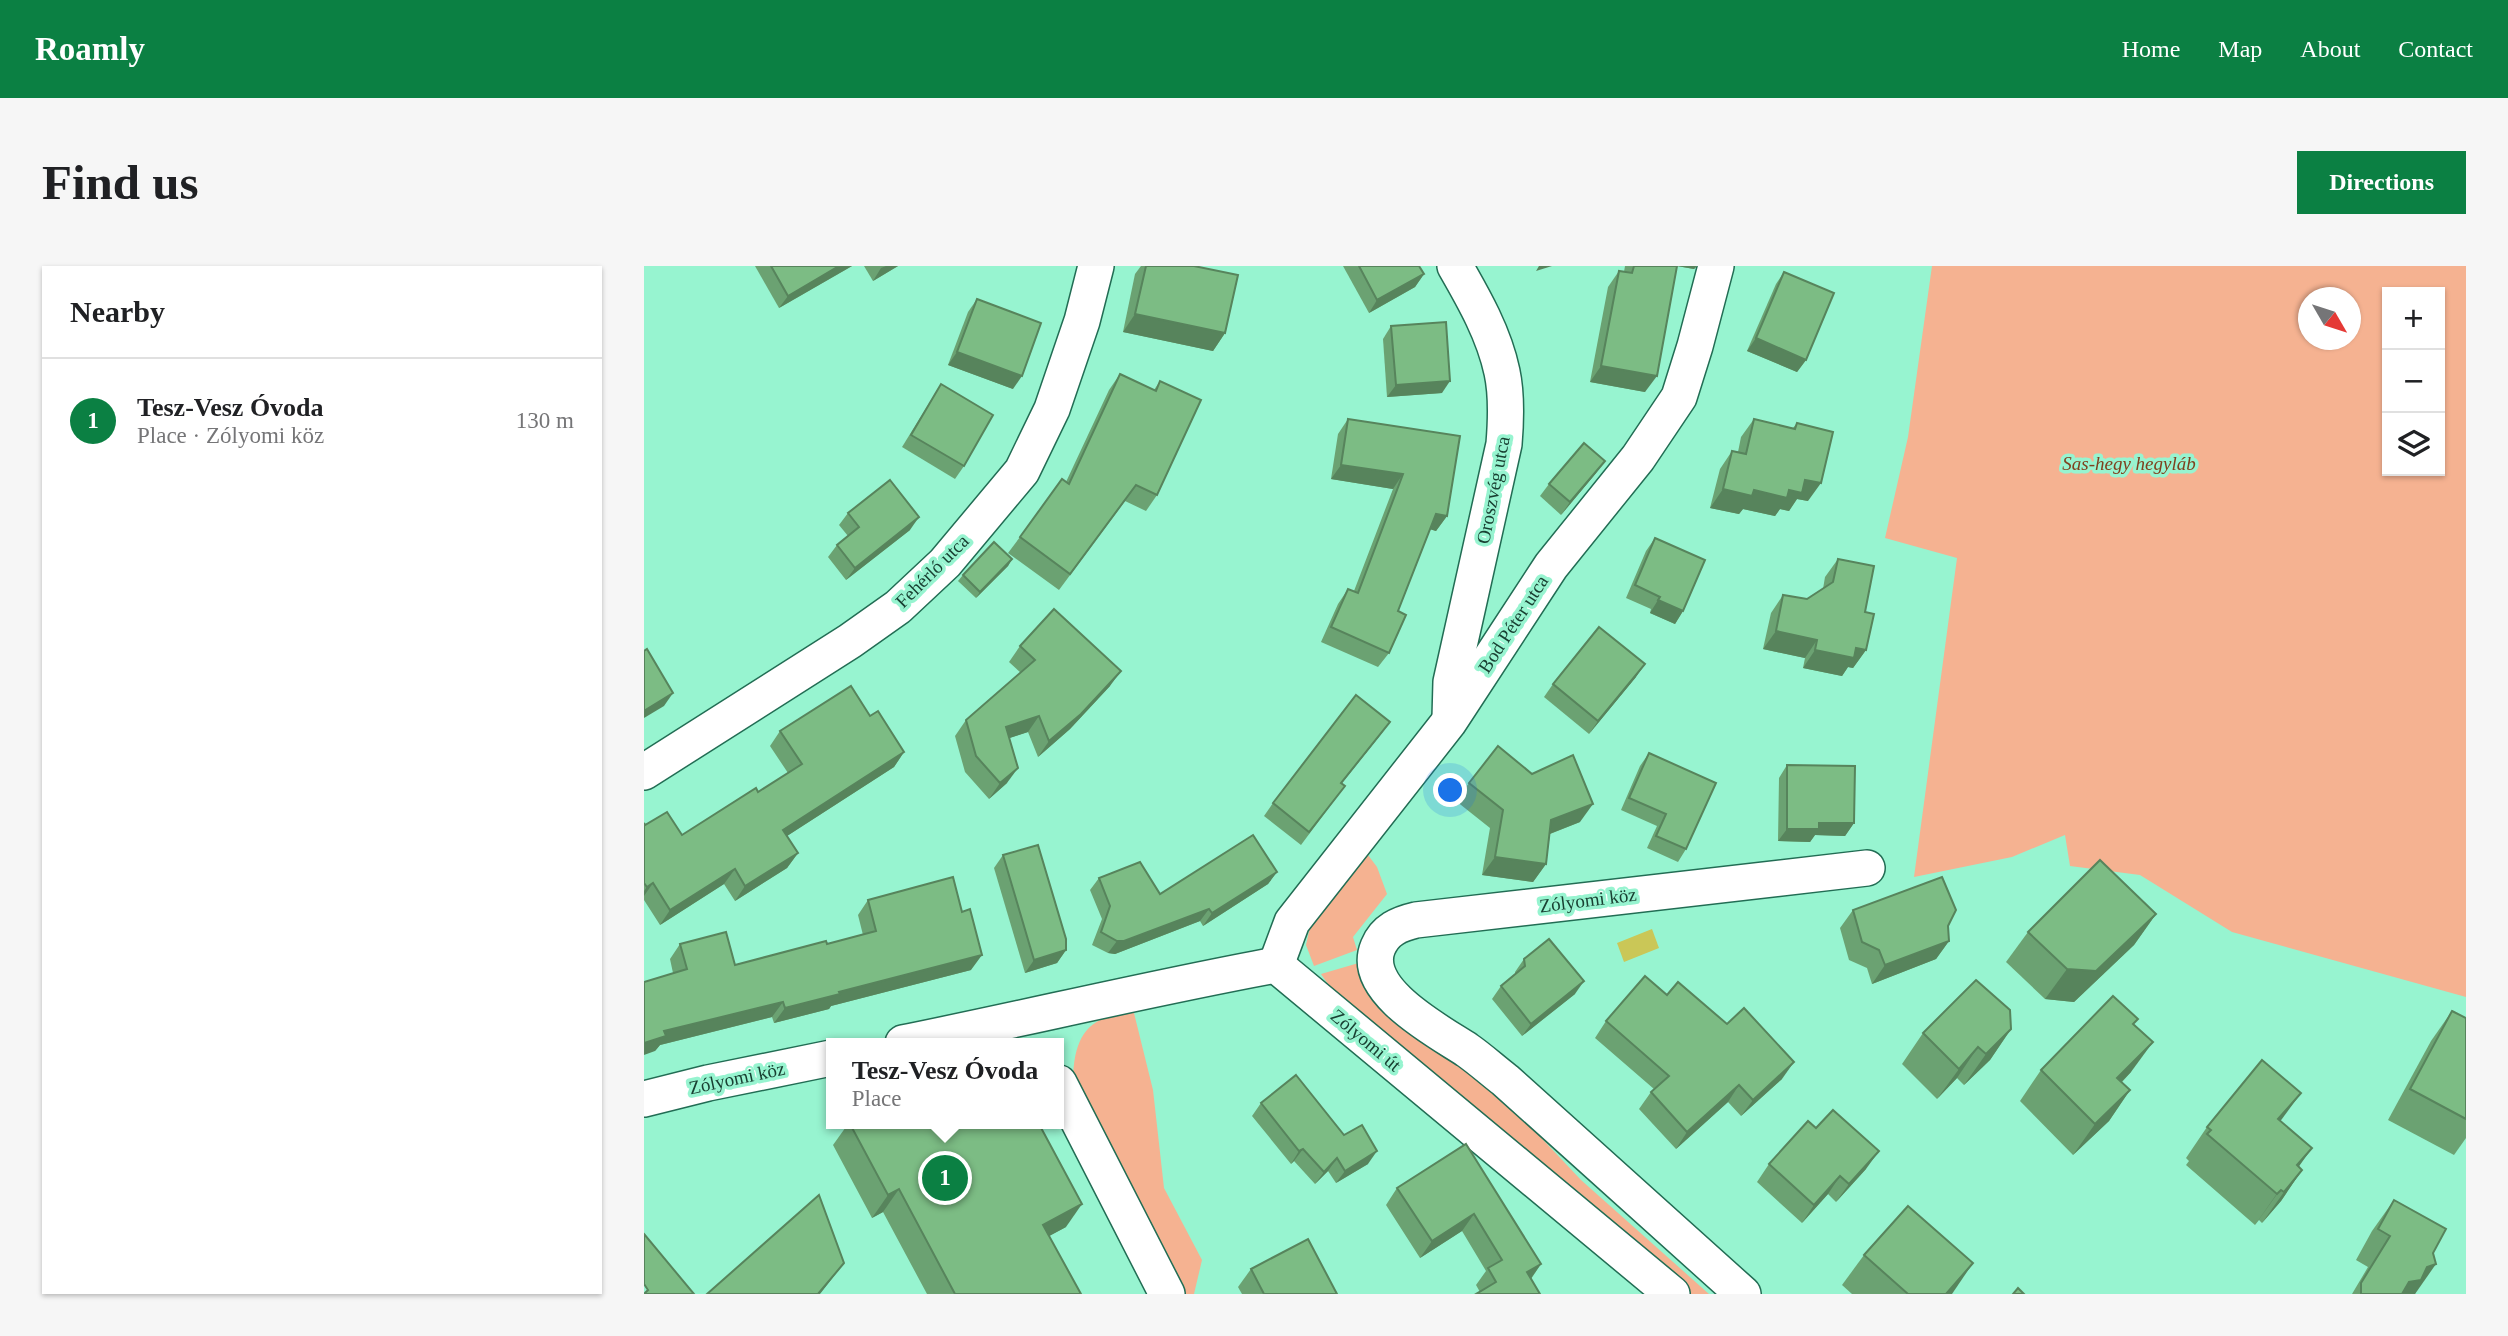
<!DOCTYPE html>
<html lang="en">
<head>
<meta charset="utf-8">
<style>
	:root { --surface:#fff; --page:#f6f6f6; --text:#202124; --muted:#757577; --line:#e0e0e0; --accent:#0b8043 }
	body { margin:0; font-family:"Times New Roman",serif; background:var(--page); color:var(--text) }
	.controls { position:absolute; right:21px; top:21px; display:grid; overflow:hidden; border-radius:0px; box-shadow:0 2px 5px #0004 }
	.controls button { width:63px; height:63px; display:grid; place-items:center; padding:0; border:0; border-bottom:2px solid var(--line); background:var(--surface); color:var(--text); font:35px sans-serif }
	.compass { position:absolute; left:1654px; top:21px; width:63px; height:63px; border-radius:50%; background:var(--surface); box-shadow:0 2px 5px #0004; rotate:129deg }
	.you { position:absolute; left:807px; top:525px; width:24px; height:24px; margin:-18px; border:5px solid #fff; border-radius:50%; background:#1a73e8; box-shadow:0 0 0 10px #1a73e833 }
	.badge { display:grid; place-items:center; width:46px; height:46px; border-radius:50%; background:var(--accent); color:#fff; font-size:23px; font-weight:700 }
	.pin { position:absolute; translate:-50% -50%; border:4px solid #fff; box-shadow:0 2px 7px #0006 }
	.popup { position:absolute; left:182px; top:772px; width:238px; height:91px; box-sizing:border-box; display:grid; place-content:center; border-radius:0px; background:var(--surface); filter:drop-shadow(0 2px 5px #0005); font-size:23px; white-space:nowrap; color:var(--muted) }
	.popup b { font-size:26px; color:var(--text) }
	.popup::after { content:''; position:absolute; left:50%; top:100%; margin-left:-14px; border:14px solid transparent; border-top-color:var(--surface) }
	.list { margin:0; padding:0; list-style:none }
	h2 { display:flex; justify-content:space-between; align-items:center; height:91px; margin:0; padding:0 28px; font-size:30px }
	h2 small { font-size:23px; font-weight:400; color:var(--muted) }
	.list li { display:grid; grid-template-columns:46px 1fr auto; gap:21px; align-items:center; box-sizing:border-box; height:126px; padding:0 28px; border-top:2px solid var(--line) }
	.list b { display:block; font-size:26px; white-space:nowrap }
	.list p { margin:0; font-size:23px; white-space:nowrap; color:var(--muted) }
	.list em { font-size:23px; font-style:normal; color:var(--muted) }
	.icon { flex:none; width:38px; height:38px; fill:none; stroke:currentColor; stroke-width:2; stroke-linecap:round; stroke-linejoin:round }
	.map { position:relative; flex:none; width:1822px; height:1028px; overflow:hidden; border-radius:0px }
	header { display:flex; align-items:center; gap:42px; box-sizing:border-box; height:98px; padding:0 35px; background:var(--accent); color:#fff }
	header strong { font-size:33px }
	nav { display:flex; gap:38px; margin-inline-start:auto; font-size:24px }
	.intro { display:flex; align-items:center; justify-content:space-between; box-sizing:border-box; height:168px; padding:0 42px }
	h1 { margin:0; font-size:49px }
	.button { padding:18px 32px; border-radius:0px; background:var(--accent); color:#fff; font-size:24px; font-weight:700 }
	main { display:flex; gap:42px; padding:0 42px }
	aside { flex:1; background:var(--surface); border-radius:0px; box-shadow:0 2px 5px #0004 }
	.map>svg:first-child { display:block }
</style>
</head>
<body>
<header>
<strong>Roamly</strong>
<nav><a>Home</a><a>Map</a><a>About</a><a>Contact</a></nav>
</header>
<div class="intro"><h1>Find us</h1><a class="button">Directions</a></div>
<main>
<aside>
<h2>Nearby<small></small></h2>
<ul class="list">
<li><span class="badge">1</span><div><b>Tesz-Vesz Óvoda</b><p>Place · Zólyomi köz</p></div><em>130 m</em></li>
</ul>
</aside>
<div class="map">
<svg width="1822" height="1028" viewBox="0 0 1822 1028">
	<rect width="100%" height="100%" fill="#97f4d0"/>
	<g fill="#f5b291" fill-rule="evenodd">
		<path d="M 1288,0 L 1822,0 L 1822,731 L 1588,666 L 1496,609 L 1426,600 L 1421,569 L 1368,591 L 1270,611 L 1313,292 L 1241,272 L 1264,171 ZM 1743,26 L 1796,26 L 1796,205 L 1743,205 ZM 1664,32 L 1706,32 L 1706,74 L 1664,74 Z"/>
		<polygon points="721,585 733,601 743,628 709,671 713,684 670,700 662,679 666,661"/>
		<polygon points="718,696 887,861 937,914 1065,1028 1041,1028 688,724 677,708"/>
		<path d="M 490,747 L 509,824 L 520,922 L 558,994 L 550,1028 L 539,1028 L 429,814 C 430,770 444,748 490,747 Z"/>
	</g>
	<polygon fill="#cac757" points="1008,663 1015,682 980,696 973,677"/>
	<g fill="none" stroke-linecap="round" stroke-linejoin="round">
		<g stroke="#226d54" stroke-width="38">
			<g id="street">
				<path d="M 806,452 L 807,416 L 860,178 C 862,154 863,129 858,106 C 850,68 830,33 811,0"/>
				<polyline points="0,506 206,375 254,341 301,297 378,205 408,143 438,55 452,0"/>
				<polyline points="632,699 648,656 805,456 907,300 994,192 1035,131 1051,80 1072,0"/>
				<path d="M 259,777 C 383,752 507,722 632,699 L 1028,1028"/>
				<polyline points="415,817 523,1028"/>
				<polyline points="0,833 64,817 187,792"/>
				<path d="M 1099,1028 L 861,814 C 848,804 836,793 823,784 C 794,765 716,724 734,681 C 741,664 755,658 772,654 L 1223,602"/>
			</g>
		</g>
		<use href="#street" stroke="#fff" stroke-width="35"/>
	</g>
	<g fill="#6ba272">
		<polygon points="111,0 208,0 135,42"/>
		<polygon points="220,0 254,0 229,15"/>
		<polygon points="497,0 550,0 581,67 569,85 479,66 491,8"/>
		<polygon points="699,0 775,0 780,8 771,21 725,47"/>
		<polygon points="981,0 1053,0 1050,3 1033,0 1001,126 946,116 964,21 975,5 980,6"/>
		<polygon points="1140,6 1162,94 1153,106 1103,85 1132,18"/>
		<polygon points="333,33 369,123 304,99 324,46"/>
		<polygon points="747,60 798,127 743,131 739,73"/>
		<polygon points="476,108 510,124 516,115 513,229 502,245 481,235 415,324 364,287 376,271 422,216 465,124"/>
		<polygon points="297,118 320,200 311,213 258,181"/>
		<polygon points="704,153 803,250 792,265 786,263 754,345 745,387 734,401 677,376 694,338 704,323 710,325 749,223 687,213 694,168"/>
		<polygon points="1110,153 1149,162 1153,157 1164,235 1153,233 1145,245 1136,243 1131,250 1099,243 1095,248 1066,242 1076,203 1088,185 1094,186 1097,171"/>
		<polygon points="952,207 917,249 896,230 905,218"/>
		<polygon points="204,247 266,264 202,314 184,291 193,279 204,270 195,259"/>
		<polygon points="1011,272 1039,345 1031,358 1006,347 1007,343 982,332 1002,285"/>
		<polygon points="368,293 364,300 332,332 314,315 319,309"/>
		<polygon points="1194,293 1221,346 1222,384 1209,402 1204,401 1198,410 1159,402 1161,392 1119,383 1127,347 1139,329 1163,333 1179,323 1181,311"/>
		<polygon points="376,380 466,420 426,463 394,491 384,466 365,472 363,517 345,533 321,506 311,470 322,454 377,407 365,396"/>
		<polygon points="992,411 945,468 900,431 909,418"/>
		<polygon points="226,450 260,486 250,501 143,570 154,587 143,602 91,635 80,618 16,659 0,634 0,557 1,559 38,569 114,526 144,507 126,480 136,465"/>
		<polygon points="737,468 698,517 701,520 657,579 620,550 629,537"/>
		<polygon points="1005,487 1042,583 1034,596 1003,582 1013,560 977,544 996,500"/>
		<polygon points="1143,499 1210,557 1201,570 1171,569 1166,576 1134,575 1135,512"/>
		<polygon points="825,517 936,556 906,568 902,598 889,616 838,609 846,562 812,535"/>
		<polygon points="359,589 422,684 413,697 381,707 350,602"/>
		<polygon points="633,606 624,618 559,660 556,655 471,688 464,687 448,679 458,653 446,624 455,612 516,628"/>
		<polygon points="224,634 327,704 187,740 185,743 130,757 128,751 16,779 11,785 29,707 26,693 36,678 91,699 183,678 219,669 214,649"/>
		<polygon points="1209,644 1304,660 1305,675 1292,693 1228,718 1223,702 1205,694 1196,662"/>
		<polygon points="1512,648 1490,679 1430,736 1401,733 1362,696 1384,666"/>
		<polygon points="880,693 931,728 878,770 848,733 857,720 871,708 871,706"/>
		<polygon points="1023,729 1138,813 1097,850 1084,836 1032,883 995,843 1007,826 1010,823 951,772 962,755"/>
		<polygon points="1808,745 1822,752 1822,872 1810,889 1744,854 1787,775"/>
		<polygon points="1490,759 1487,806 1478,816 1486,824 1465,855 1429,889 1376,835 1397,804"/>
		<polygon points="1367,763 1346,794 1320,819 1313,812 1293,833 1258,798 1279,767"/>
		<polygon points="617,837 700,869 724,898 692,917 684,905 671,918 650,895 647,898 608,850"/>
		<polygon points="1637,856 1654,901 1658,904 1637,935 1618,957 1615,954 1611,959 1542,899 1545,895 1542,892 1563,861"/>
		<polygon points="204,858 395,858 422,961 405,970 437,1028 283,1028 239,946 228,952 189,879"/>
		<polygon points="1172,862 1222,903 1192,936 1184,928 1158,957 1113,916 1125,898"/>
		<polygon points="822,878 897,998 887,1013 836,1026 832,1019 842,1005 818,965 776,992 742,939 753,922"/>
		<polygon points="1750,934 1789,987 1771,1028 1708,1028 1724,1001 1712,994 1728,965"/>
		<polygon points="1220,989 1308,1028 1208,1028 1198,1019"/>
		<polygon points="607,1003 693,1028 598,1028 594,1021"/>
	</g>
	<g fill="#57845c">
		<polygon points="195,0 208,0 135,42 144,30"/>
		<polygon points="242,0 254,0 229,15 237,2"/>
		<polygon points="895,0 908,0 892,5"/>
		<polygon points="1033,0 1053,0 1050,3"/>
		<polygon points="780,8 771,21 725,47 733,34"/>
		<polygon points="491,48 581,67 569,85 479,66"/>
		<polygon points="1112,72 1162,94 1153,106 1103,85"/>
		<polygon points="313,86 378,110 369,123 304,99"/>
		<polygon points="957,100 1013,110 1001,126 946,116"/>
		<polygon points="806,115 798,127 743,131 752,119"/>
		<polygon points="961,195 952,207 917,249 926,236"/>
		<polygon points="697,199 759,208 749,223 687,213"/>
		<polygon points="1161,214 1177,217 1164,235 1153,233 1145,245 1136,243 1131,250 1099,243 1095,248 1066,242 1079,223 1110,224"/>
		<polygon points="792,248 803,250 792,265 782,262"/>
		<polygon points="275,251 266,264 202,314 211,302"/>
		<polygon points="368,293 364,300 332,332 336,326"/>
		<polygon points="1014,334 1039,345 1031,358 1006,347"/>
		<polygon points="1132,365 1173,374 1161,392 1119,383"/>
		<polygon points="1212,382 1222,384 1209,402 1204,401 1198,410 1159,402 1171,384"/>
		<polygon points="1001,398 992,411 945,468 954,455"/>
		<polygon points="477,405 466,420 426,463 394,491 405,475"/>
		<polygon points="29,427 20,440 0,452 0,445"/>
		<polygon points="395,450 384,466 351,477 362,461"/>
		<polygon points="746,456 737,468 688,529 697,517"/>
		<polygon points="260,486 250,501 129,579 139,564"/>
		<polygon points="374,502 363,517 345,533 356,517"/>
		<polygon points="949,538 936,556 895,572 907,554"/>
		<polygon points="1175,557 1210,557 1201,570 1171,569 1166,576 1134,575 1143,563"/>
		<polygon points="154,587 143,602 91,635 101,620"/>
		<polygon points="851,591 902,598 889,616 838,609"/>
		<polygon points="91,603 80,618 16,659 26,644"/>
		<polygon points="633,606 624,618 559,660 568,647"/>
		<polygon points="9,617 0,630 0,625 3,621"/>
		<polygon points="565,643 556,655 471,688 464,687 473,675"/>
		<polygon points="1512,648 1490,679 1430,736 1401,733 1423,703"/>
		<polygon points="1305,675 1292,693 1228,718 1241,699"/>
		<polygon points="422,684 413,697 381,707 390,694"/>
		<polygon points="338,689 327,704 187,740 185,743 130,757 141,742 195,726"/>
		<polygon points="940,715 931,728 878,770 887,758"/>
		<polygon points="139,736 128,751 16,779 11,785 0,789 0,777 20,765"/>
		<polygon points="1367,763 1346,794 1320,819 1342,788"/>
		<polygon points="1509,776 1487,806 1452,842 1473,812"/>
		<polygon points="1334,781 1313,812 1293,833 1315,803"/>
		<polygon points="1150,796 1138,813 1097,850 1109,834"/>
		<polygon points="1095,819 1084,836 1032,883 1043,866"/>
		<polygon points="1486,824 1465,855 1429,889 1451,858"/>
		<polygon points="1657,827 1635,857 1634,853"/>
		<polygon points="1668,882 1646,913 1636,924 1611,959 1653,899"/>
		<polygon points="659,883 650,895 647,898 655,885"/>
		<polygon points="733,885 724,898 692,917 701,905"/>
		<polygon points="1235,885 1222,903 1192,936 1205,918"/>
		<polygon points="693,892 684,905 671,918 680,906"/>
		<polygon points="1658,904 1637,935 1618,957 1640,926"/>
		<polygon points="1196,910 1184,928 1158,957 1170,939"/>
		<polygon points="255,923 239,946 228,952 244,929"/>
		<polygon points="438,938 422,961 383,982 399,959"/>
		<polygon points="830,948 818,965 776,992 788,975"/>
		<polygon points="200,997 176,1028 174,1028"/>
		<polygon points="1329,997 1308,1028 1302,1028"/>
		<polygon points="897,998 885,1015 883,1006"/>
		<polygon points="1792,998 1771,1028 1756,1028 1765,1016 1783,1001"/>
	</g>
	<g fill="#7cbc84" stroke="#57845c" stroke-width="2">
		<polygon points="127,0 195,0 144,30"/>
		<polygon points="502,0 550,0 594,9 581,67 491,48"/>
		<polygon points="715,0 775,0 780,8 733,34"/>
		<polygon points="990,0 1033,0 1013,110 957,100 975,5 988,7"/>
		<polygon points="1140,6 1190,27 1162,94 1112,72"/>
		<polygon points="333,33 397,57 378,110 313,86"/>
		<polygon points="802,56 806,115 752,119 747,60"/>
		<polygon points="476,108 512,125 516,115 557,134 513,229 492,219 426,308 376,271 418,213 425,218"/>
		<polygon points="297,118 349,149 320,200 267,169"/>
		<polygon points="704,153 816,170 803,250 792,248 754,345 762,349 745,387 687,361 704,323 714,327 759,208 697,199"/>
		<polygon points="1110,153 1151,163 1153,157 1189,166 1177,217 1161,214 1158,227 1145,224 1143,232 1110,224 1108,230 1079,223 1088,185 1102,188"/>
		<polygon points="940,177 961,195 926,236 905,218"/>
		<polygon points="246,214 275,251 211,302 193,279 215,261 204,247"/>
		<polygon points="1011,272 1061,294 1039,345 1014,334 1016,331 991,319"/>
		<polygon points="350,276 368,293 336,326 319,309"/>
		<polygon points="1194,293 1230,300 1221,346 1230,348 1222,384 1212,382 1210,392 1171,384 1173,374 1132,365 1139,329 1163,333 1189,316"/>
		<polygon points="410,343 477,405 437,448 405,475 395,450 362,461 374,502 356,517 332,490 322,454 391,394 376,380"/>
		<polygon points="955,361 1001,398 954,455 909,418"/>
		<polygon points="3,383 29,427 0,445 0,385"/>
		<polygon points="207,420 226,450 234,445 260,486 139,564 154,587 101,620 91,603 26,644 9,617 3,621 0,617 0,557 1,559 23,546 38,569 112,522 114,526 158,498 136,465"/>
		<polygon points="712,429 746,456 697,517 701,520 665,566 629,537"/>
		<polygon points="854,480 888,508 929,489 949,538 907,554 902,598 851,591 859,544 825,517"/>
		<polygon points="1005,487 1072,517 1042,583 1012,570 1022,548 985,532"/>
		<polygon points="1143,499 1211,500 1210,557 1175,557 1175,563 1143,563"/>
		<polygon points="609,569 633,606 568,647 565,643 480,675 473,675 457,666 466,640 455,612 496,596 516,628"/>
		<polygon points="394,579 422,673 422,684 390,694 359,589"/>
		<polygon points="1456,594 1512,648 1452,705 1423,703 1384,666"/>
		<polygon points="309,611 318,646 326,643 338,689 195,726 196,728 141,742 139,736 20,765 22,770 0,777 0,716 43,703 36,678 82,666 91,699 182,675 183,678 232,665 224,634"/>
		<polygon points="1298,611 1312,644 1304,660 1305,675 1241,699 1235,684 1218,676 1209,644"/>
		<polygon points="905,673 940,715 887,758 857,720 881,700 880,693"/>
		<polygon points="1001,710 1023,729 1034,716 1083,758 1100,742 1150,796 1109,834 1095,819 1043,866 1007,826 1025,810 962,755"/>
		<polygon points="1332,714 1366,744 1367,763 1342,788 1334,781 1315,803 1279,767"/>
		<polygon points="1469,730 1494,753 1489,758 1509,776 1473,812 1486,824 1451,858 1397,804"/>
		<polygon points="1808,745 1822,752 1822,853 1766,823"/>
		<polygon points="1618,794 1657,827 1634,853 1668,882 1653,899 1658,904 1640,926 1637,924 1633,928 1563,868 1567,864 1563,861"/>
		<polygon points="652,809 700,869 718,859 733,885 701,905 693,892 680,906 659,883 655,885 617,837"/>
		<polygon points="1189,844 1235,885 1205,918 1196,910 1170,939 1125,898 1164,855 1172,862"/>
		<polygon points="206,858 395,858 438,938 399,959 437,1028 311,1028 255,923 244,929"/>
		<polygon points="822,878 897,998 883,1006 896,1028 832,1028 852,1016 844,1002 858,994 830,948 788,975 753,922"/>
		<polygon points="175,929 200,997 174,1028 63,1028"/>
		<polygon points="1750,934 1802,963 1789,987 1792,998 1783,1001 1777,1014 1765,1016 1758,1028 1717,1028 1717,1017 1746,970 1734,963"/>
		<polygon points="1264,940 1329,997 1302,1028 1264,1028 1220,989"/>
		<polygon points="0,968 50,1028 0,1028 4,1024 0,1018"/>
		<polygon points="664,973 693,1028 620,1028 607,1003"/>
		<polygon points="1374,1022 1380,1028 1369,1028"/>
	</g>
	<g text-anchor="middle" dominant-baseline="central" stroke-width="7" stroke-linejoin="round" paint-order="stroke">
		<g font-size="19" font-style="italic" fill="#7f411e" stroke="#97f4d0">
			<text x="1485" y="197">Sas-hegy hegyláb</text>
		</g>
		<g font-size="19" fill="#194032" stroke="#97f4d0">
			<text transform="translate(849 224) rotate(-79)">Oroszvég utca</text>
			<text transform="translate(288 305) rotate(-45)">Fehérló utca</text>
			<text transform="translate(869 358) rotate(-57)">Bod Péter utca</text>
			<text transform="translate(944 634) rotate(-7)">Zólyomi köz</text>
			<text transform="translate(722 774) rotate(40)">Zólyomi út</text>
			<text transform="translate(93 812) rotate(-12)">Zólyomi köz</text>
		</g>
	</g>
</svg>
<div class="controls">
<button>+</button>
<button>−</button>
<button><svg class="icon" aria-label="layers" viewBox="0 0 24 24"><path d="M12 4l9 5-9 5-9-5zM3 14l9 5 9-5"/></svg></button>
</div>
<svg class="compass" viewBox="-18 -18 36 36"><path d="M0-13l5 13h-10z" fill="#e53935"/><path d="M0 13l5-13h-10z" fill="#757577"/></svg>
<div class="you"></div>
<div class="pin badge" style="left:301px;top:912px">1</div>
<div class="popup"><b>Tesz-Vesz Óvoda</b>Place</div>
</div>
</main>
</body>
</html>
